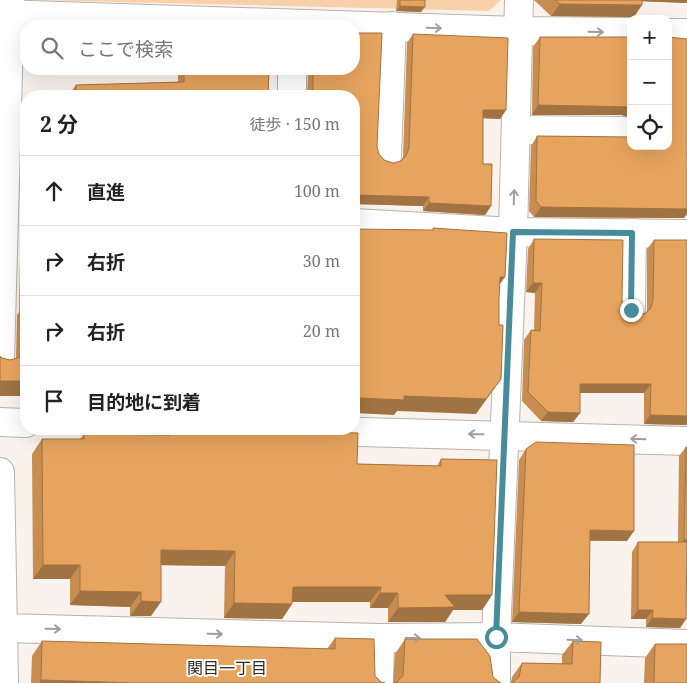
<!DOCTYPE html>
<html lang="ja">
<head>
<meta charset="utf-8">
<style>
	:root { --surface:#fff; --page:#f2f2f2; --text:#222; --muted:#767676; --line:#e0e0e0 }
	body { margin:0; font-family:"Noto Serif","Noto Sans JP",serif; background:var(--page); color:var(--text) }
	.controls { position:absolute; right:15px; top:15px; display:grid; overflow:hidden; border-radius:10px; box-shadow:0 5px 20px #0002 }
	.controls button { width:45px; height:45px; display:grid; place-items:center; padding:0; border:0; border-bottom:1px solid var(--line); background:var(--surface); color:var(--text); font:25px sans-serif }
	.stop { position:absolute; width:15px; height:15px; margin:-11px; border:4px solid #488b9b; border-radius:50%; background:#fff }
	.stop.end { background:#488b9b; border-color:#fff; box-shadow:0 1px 5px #0008 }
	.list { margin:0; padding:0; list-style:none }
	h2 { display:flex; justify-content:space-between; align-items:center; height:65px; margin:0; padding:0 20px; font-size:21px }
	h2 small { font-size:16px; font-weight:400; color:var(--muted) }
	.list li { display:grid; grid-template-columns:32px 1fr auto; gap:15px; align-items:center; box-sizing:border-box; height:70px; padding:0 20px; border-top:1px solid var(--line) }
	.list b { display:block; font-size:19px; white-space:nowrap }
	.list em { font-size:16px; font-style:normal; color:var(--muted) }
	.icon { flex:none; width:28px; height:28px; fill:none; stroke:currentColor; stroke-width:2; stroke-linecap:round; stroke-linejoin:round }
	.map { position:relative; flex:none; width:687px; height:683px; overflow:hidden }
	.search { position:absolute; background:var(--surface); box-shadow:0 5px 20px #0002; left:20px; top:20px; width:340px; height:55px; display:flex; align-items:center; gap:12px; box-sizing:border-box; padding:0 18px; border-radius:20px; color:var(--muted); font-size:19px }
	.panel { position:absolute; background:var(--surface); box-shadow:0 5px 20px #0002; left:20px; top:90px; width:340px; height:345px; border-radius:20px }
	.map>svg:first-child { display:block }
</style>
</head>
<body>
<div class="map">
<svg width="687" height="683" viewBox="0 0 687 683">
	<rect width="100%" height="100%" fill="#faf2ec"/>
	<polygon fill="#f8d1ab" points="38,0 501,0 489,11"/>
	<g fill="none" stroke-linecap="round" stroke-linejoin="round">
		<g stroke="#b9b2ac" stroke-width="30">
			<g id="minor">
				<polyline points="0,14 518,31 631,32"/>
				<polyline points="668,33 687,33"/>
				<polyline points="292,96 292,69"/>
				<polyline points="517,130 622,131"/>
				<polyline points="387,156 392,26"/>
				<polyline points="354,223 513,232 687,234"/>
				<polyline points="631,309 632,233"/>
				<polyline points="0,359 10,0"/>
				<polyline points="0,422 26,423"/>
				<polyline points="251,429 687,441"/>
				<polyline points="0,472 4,683"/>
				<polyline points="4,628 380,638 496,637 687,644"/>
				<polyline points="379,683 380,638"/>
				<polyline points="496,683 496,637 513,232 519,0"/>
			</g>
		</g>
		<use href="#minor" stroke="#fff" stroke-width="28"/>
	</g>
	<g fill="#c78d51">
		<polygon points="397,0 425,0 421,12 396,11"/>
		<polygon points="534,0 687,0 687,3 642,1 634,17 551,16 535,1"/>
		<polygon points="413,34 506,110 500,119 483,118 483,164 491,206 485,215 423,211 423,206 354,204 354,96 307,96 308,69 354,69 379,154 384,160 393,163 401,161 403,157 407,43"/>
		<polygon points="540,37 631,37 631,118 622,115 532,115 533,47"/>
		<polygon points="178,69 269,69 268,96 70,96 70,93 76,85 178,82"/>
		<polygon points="537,136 629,137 684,218 534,217 529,211 531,146"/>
		<polygon points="534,239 622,300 624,308 629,313 638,315 646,313 647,310 647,249 654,240 687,425 644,424 644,393 580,393 580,413 573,422 541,421 522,401 524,340 531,330 534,330 535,293 526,292 528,249"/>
		<polygon points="26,248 26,396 2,358 10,360 16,359 17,315 19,312 20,257"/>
		<polygon points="161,429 256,429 357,464 437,466 441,459 492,595 482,610 453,610 445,622 388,622 388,608 370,608 370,602 292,602 292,604 282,619 224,618 225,566 161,565 151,616 130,616 130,607 70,605 70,579 33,579 32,454 42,439 80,439 84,434 160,435"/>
		<polygon points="686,447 686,619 680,628 646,627 646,619 631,619 632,552 638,542 678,542 679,456"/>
		<polygon points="526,449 627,541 590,541 581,624 512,622 519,460"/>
		<polygon points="335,638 381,682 385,683 31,683 32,656 42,641 327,649"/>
		<polygon points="405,639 493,677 499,682 393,683 395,654"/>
		<polygon points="573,641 600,683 511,683 512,677 522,663 562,664 562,655"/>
		<polygon points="655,644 687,683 644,683 645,658"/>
	</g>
	<g fill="#a27342">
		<polygon points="635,0 687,0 687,3 634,1"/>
		<polygon points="560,4 642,5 634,17 551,16"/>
		<polygon points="400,6 425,7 421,12 396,11"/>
		<polygon points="538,105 629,106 631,107 631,117 630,118 622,115 532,115"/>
		<polygon points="483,110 506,110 500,119 477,118"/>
		<polygon points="354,195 429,197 423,206 354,204"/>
		<polygon points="429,203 491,206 485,215 423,211"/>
		<polygon points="687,206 687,214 684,218 534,217 541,207"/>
		<polygon points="500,277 505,277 495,291"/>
		<polygon points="533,283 542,283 535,293 526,292"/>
		<polygon points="501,379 476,414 397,411 394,415 354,413 354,401 360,398 404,396"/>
		<rect x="0" y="381" width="26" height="15"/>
		<polygon points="580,384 651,384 644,393 573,393"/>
		<polygon points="548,412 580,413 573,422 541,421"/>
		<polygon points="650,415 687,416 687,425 644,424"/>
		<polygon points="590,530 634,531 627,541 582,540"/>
		<polygon points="684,540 687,540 687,549 677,549"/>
		<polygon points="161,550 235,551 225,566 151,565"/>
		<polygon points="43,565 80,565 70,579 33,579"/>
		<polygon points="293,587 381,587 370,602 282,602"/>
		<polygon points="80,591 141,592 130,607 70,605"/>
		<polygon points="380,593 398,593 388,608 370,608"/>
		<polygon points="445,595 492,595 482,610 453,610 445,622 388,622 398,608"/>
		<polygon points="141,601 161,602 151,616 130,616"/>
		<polygon points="234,603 292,604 282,619 224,618"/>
		<polygon points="638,610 653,610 646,619 631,619"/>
		<polygon points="519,612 589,614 581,624 512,622"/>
		<polygon points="652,618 686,619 680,628 646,627"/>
		<polygon points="41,680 135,683 39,683"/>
	</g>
	<g fill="#e7a45e" stroke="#a27342">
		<polygon points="400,0 425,0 425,7 400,6"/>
		<polygon points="555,0 642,0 642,5 560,4"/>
		<polygon points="354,33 382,33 377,147 379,154 384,160 393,163 401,161 406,156 409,148 413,34 508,38 506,110 483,110 483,164 492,164 491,206 429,203 429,197 354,195 354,96 313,96 313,69 354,69"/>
		<polygon points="540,37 631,37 631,107 538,105"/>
		<polygon points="668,37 687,39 687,209 541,207 536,201 537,136 631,137 631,146 668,146"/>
		<polygon points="184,69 269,69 268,96 76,96 76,85 184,82"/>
		<polygon points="433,228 507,233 505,277 500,277 499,300 499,325 503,325 501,379 486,399 404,396 404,400 360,398 360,402 354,401 354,229 433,230"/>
		<polygon points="534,239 623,240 622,300 624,308 629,313 638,315 646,313 651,308 653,300 654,240 687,240 687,416 650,415 651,384 580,384 580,413 548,412 528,392 531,330 540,331 542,283 533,283"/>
		<polygon points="26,325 26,381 0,381 0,356 2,358 10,360 18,358 24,352 26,345"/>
		<polygon points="170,429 256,429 261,430 358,433 357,464 441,466 441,459 497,460 492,595 445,595 455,607 398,608 398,593 380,593 381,587 293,587 292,604 234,603 235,551 161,550 161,602 141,601 141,592 80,591 80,565 43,565 42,439 84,439 84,434 170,435"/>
		<polygon points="536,442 634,445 634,531 590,530 589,614 519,612 526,449"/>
		<polygon points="686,447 687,447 687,540 684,540"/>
		<polygon points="638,542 687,542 686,619 652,618 653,610 638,610"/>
		<polygon points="335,638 374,639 375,676 381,682 385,683 135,683 41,680 42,641 335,649"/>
		<polygon points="405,639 477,639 490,656 493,677 499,682 501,683 394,683 397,682 403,676"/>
		<polygon points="573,641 601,642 600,683 511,683 513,682 519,677 522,663 572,664"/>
		<polygon points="655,644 687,644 687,683 654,683"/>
	</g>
	<defs><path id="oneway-shaft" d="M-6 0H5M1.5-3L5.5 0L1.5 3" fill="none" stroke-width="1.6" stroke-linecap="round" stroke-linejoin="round" transform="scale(1.25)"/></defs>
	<g stroke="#a09f9d">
		<use href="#oneway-shaft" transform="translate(434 28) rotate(2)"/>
		<use href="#oneway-shaft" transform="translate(596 32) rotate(1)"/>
		<use href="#oneway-shaft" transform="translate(514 197) rotate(-88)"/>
		<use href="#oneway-shaft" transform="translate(476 434) rotate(-179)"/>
		<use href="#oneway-shaft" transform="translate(638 439) rotate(-178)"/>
		<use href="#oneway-shaft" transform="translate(53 629) rotate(1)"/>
		<use href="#oneway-shaft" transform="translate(215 634) rotate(1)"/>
		<use href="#oneway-shaft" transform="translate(413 638)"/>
		<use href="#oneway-shaft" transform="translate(575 640) rotate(2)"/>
	</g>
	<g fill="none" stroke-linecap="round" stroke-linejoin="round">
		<polyline stroke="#488b9b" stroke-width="6" points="496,637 513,232 632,233 631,310"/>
	</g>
	<g text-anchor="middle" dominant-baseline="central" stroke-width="4" stroke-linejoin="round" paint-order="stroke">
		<g font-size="16" fill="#2c2926" stroke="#fff">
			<text x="227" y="668">関目一丁目</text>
		</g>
	</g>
</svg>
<div class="controls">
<button>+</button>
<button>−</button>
<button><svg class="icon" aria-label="locate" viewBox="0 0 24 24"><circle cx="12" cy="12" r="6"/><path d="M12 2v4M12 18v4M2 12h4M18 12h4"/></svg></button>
</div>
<div class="stop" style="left:496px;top:637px"></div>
<div class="stop end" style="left:631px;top:310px"></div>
<div class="search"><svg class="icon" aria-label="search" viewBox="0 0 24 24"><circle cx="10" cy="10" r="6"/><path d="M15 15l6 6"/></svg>ここで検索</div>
<section class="panel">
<h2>2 分<small>徒歩 · 150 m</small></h2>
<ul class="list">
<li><svg class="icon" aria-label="ahead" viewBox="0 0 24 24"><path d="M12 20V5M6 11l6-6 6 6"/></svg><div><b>直進</b></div><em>100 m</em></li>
<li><svg class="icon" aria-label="right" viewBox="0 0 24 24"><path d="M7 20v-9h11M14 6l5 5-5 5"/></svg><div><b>右折</b></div><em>30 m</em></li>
<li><svg class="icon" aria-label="right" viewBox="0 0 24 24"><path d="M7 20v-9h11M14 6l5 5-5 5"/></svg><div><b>右折</b></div><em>20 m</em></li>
<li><svg class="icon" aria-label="arrive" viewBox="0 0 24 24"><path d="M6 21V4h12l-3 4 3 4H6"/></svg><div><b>目的地に到着</b></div></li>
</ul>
</section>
</div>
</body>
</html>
